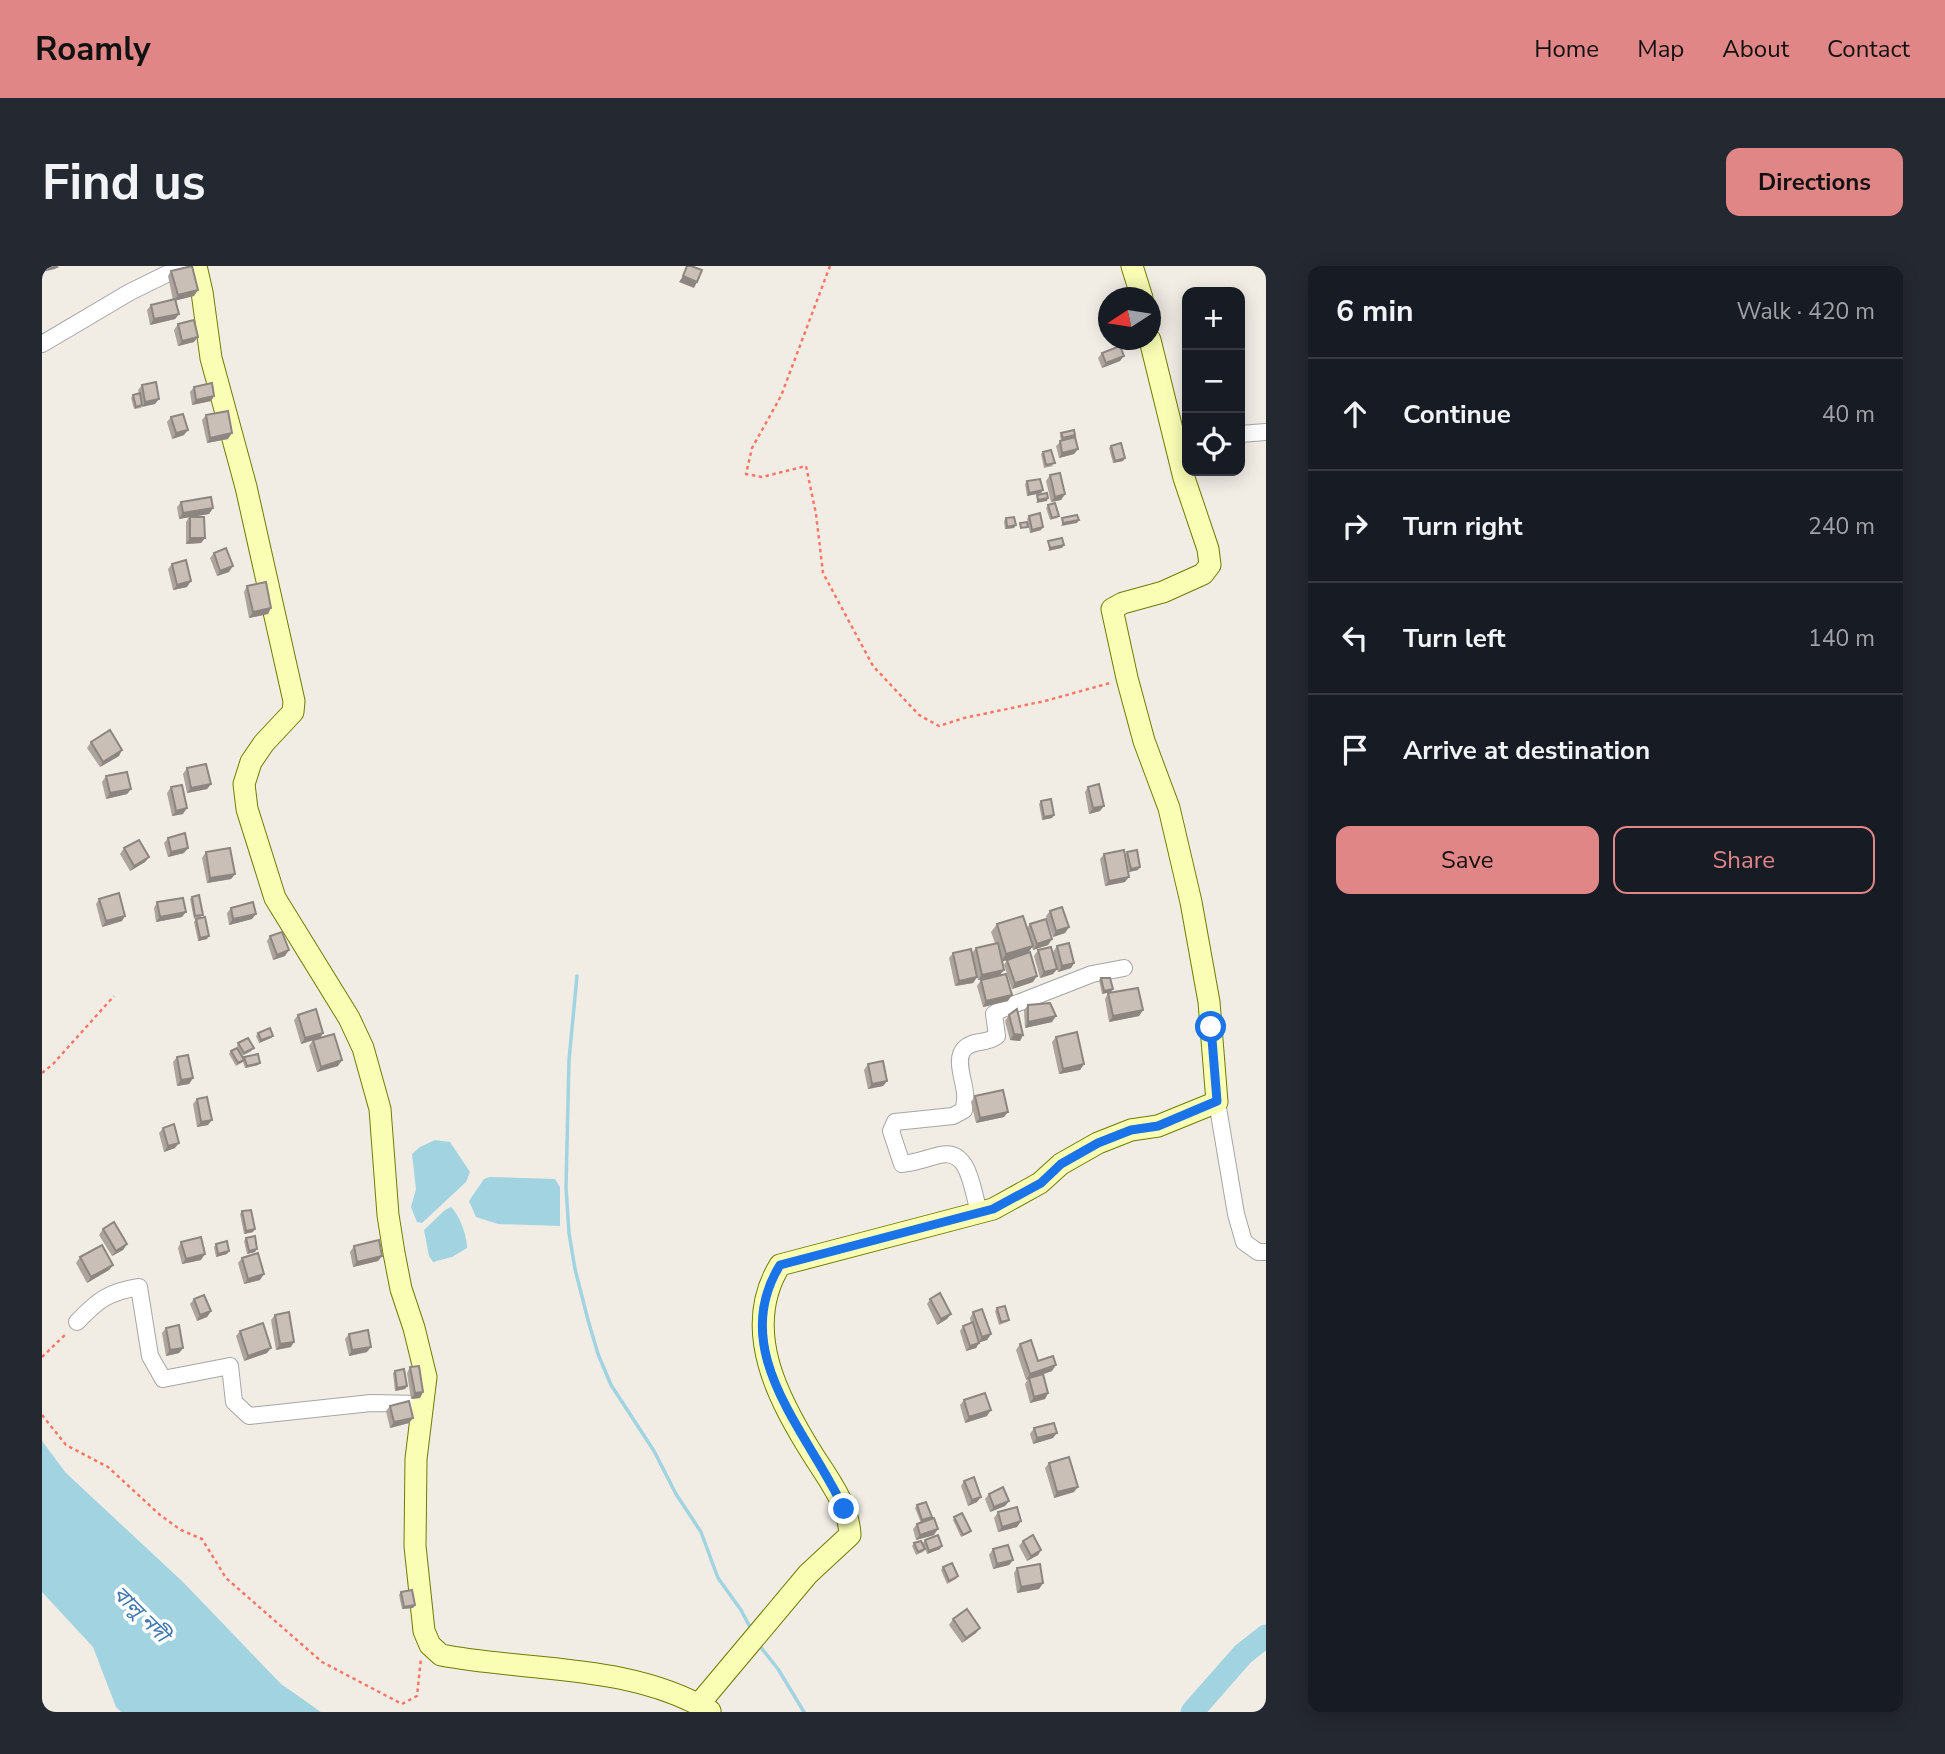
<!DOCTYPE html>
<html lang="en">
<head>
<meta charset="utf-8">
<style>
	:root { --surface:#171b24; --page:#242831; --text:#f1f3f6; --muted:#9ea1a6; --line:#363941; --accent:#e18687 }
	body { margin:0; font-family:"Nunito Sans","Noto Sans Bengali",sans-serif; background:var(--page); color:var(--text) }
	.controls { position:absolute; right:21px; top:21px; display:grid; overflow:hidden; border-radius:14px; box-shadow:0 4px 18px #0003 }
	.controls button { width:63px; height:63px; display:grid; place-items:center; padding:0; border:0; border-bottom:2px solid var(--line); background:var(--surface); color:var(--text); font:35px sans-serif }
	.compass { position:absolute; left:1056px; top:21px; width:63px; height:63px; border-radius:50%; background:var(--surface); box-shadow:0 4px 18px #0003; rotate:258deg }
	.stop { position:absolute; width:21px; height:21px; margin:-16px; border:5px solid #1a73e8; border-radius:50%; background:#fff }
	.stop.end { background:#1a73e8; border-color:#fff; box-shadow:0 2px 7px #0008 }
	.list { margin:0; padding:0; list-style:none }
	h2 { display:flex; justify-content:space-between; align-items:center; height:91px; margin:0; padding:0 28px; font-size:30px }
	h2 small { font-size:23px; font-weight:400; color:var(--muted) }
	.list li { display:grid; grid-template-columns:46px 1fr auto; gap:21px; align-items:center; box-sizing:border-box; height:112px; padding:0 28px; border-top:2px solid var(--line) }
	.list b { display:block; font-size:26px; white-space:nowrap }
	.list em { font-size:23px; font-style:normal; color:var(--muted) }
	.actions { display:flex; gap:14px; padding:21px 28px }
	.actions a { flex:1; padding:16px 0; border:2px solid var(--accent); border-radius:14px; text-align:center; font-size:24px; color:var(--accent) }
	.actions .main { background:var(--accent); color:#111 }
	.icon { flex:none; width:38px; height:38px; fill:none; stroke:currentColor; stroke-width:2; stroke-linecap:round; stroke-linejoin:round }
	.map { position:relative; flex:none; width:1224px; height:1446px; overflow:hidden; border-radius:14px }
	header { display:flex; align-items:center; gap:42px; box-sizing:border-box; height:98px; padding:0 35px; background:var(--accent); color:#111 }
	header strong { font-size:33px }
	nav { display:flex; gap:38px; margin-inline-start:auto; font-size:24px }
	.intro { display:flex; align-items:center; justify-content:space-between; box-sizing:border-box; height:168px; padding:0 42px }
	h1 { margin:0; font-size:49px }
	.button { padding:18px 32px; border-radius:14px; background:var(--accent); color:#111; font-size:24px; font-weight:700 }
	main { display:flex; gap:42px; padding:0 42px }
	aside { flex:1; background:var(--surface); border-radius:14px; box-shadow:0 4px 18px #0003 }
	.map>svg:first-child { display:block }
</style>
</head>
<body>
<header>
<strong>Roamly</strong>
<nav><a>Home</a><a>Map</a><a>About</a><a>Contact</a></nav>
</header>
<div class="intro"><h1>Find us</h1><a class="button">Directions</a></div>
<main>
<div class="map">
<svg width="1224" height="1446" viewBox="0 0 1224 1446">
	<rect width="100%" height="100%" fill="#f1ede5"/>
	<g fill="#a2d3e1">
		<polygon points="393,874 408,876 428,906 424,916 380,957 375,956 369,941 374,923 370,888 378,881"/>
		<polygon points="448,911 513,913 518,921 518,960 456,958 434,951 427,935 442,913"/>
		<path d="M 409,941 C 418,950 425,970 425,982 L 410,991 L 391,996 L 387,990 L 382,964 L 403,944 Z"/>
		<polygon points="0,1175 24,1207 141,1316 239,1418 279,1446 79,1446 74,1441 51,1381 0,1326"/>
	</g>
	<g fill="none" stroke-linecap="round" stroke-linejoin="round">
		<g stroke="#a2d3e1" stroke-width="3.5">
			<polyline points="535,710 527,794 524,921 527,967 533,1003 546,1054 556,1088 569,1119 612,1185 634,1228 659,1266 676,1312 699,1344 709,1363"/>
			<polyline points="717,1379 736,1403 762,1446"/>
		</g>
		<polyline stroke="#a2d3e1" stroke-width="23" points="1150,1446 1201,1388 1224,1370"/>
		<g stroke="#a6a6a6" stroke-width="18">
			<g id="street">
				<polyline points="0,78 88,26 141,0"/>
				<polyline points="1198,168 1224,166"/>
				<polyline points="1175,836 1194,948 1202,976 1216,986 1224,986"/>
				<path d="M 937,946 C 930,924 928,882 898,889 C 885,892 873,897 860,898 L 849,865 L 853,856 L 911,850 L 922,844 C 922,838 924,832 923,827 C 922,814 912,792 923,782 C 931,774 945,778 955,770 L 952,748 L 958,744 L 1050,708 L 1082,702"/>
				<path d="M 35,1056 C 56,1034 66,1026 97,1021 L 108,1090 L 121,1113 L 188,1100 L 192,1136 L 207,1150 L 329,1137 L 378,1138"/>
			</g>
		</g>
		<g stroke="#6e7c00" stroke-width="23">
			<g id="secondary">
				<path d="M 154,0 L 160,26 L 169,92 L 204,221 L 252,435 L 251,446 L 222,477 L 209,496 L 202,518 L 205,543 L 233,632 L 307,752 L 321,782 L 338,843 L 346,949 L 352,987 L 359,1023 L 372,1062 L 384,1111 L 374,1193 L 373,1280 L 382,1365 L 388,1379 L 399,1389 C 487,1406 588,1397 668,1445"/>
				<polyline points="1090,0 1100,32"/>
				<path d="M 657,1438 L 766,1308 L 808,1269 C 807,1241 788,1215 773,1192 C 737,1135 698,1064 738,999 L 951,943 L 998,917 L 1019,898 L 1056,877 L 1089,864 L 1116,860 L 1175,836 L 1167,736 L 1149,636 L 1127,542 L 1102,475 L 1085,412 L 1070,343 L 1081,337 L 1121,326 L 1161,308 L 1168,299 L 1166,283 L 1142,212 L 1108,74"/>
			</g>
		</g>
		<g stroke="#ff7767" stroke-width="2.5" stroke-dasharray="3.5 3.5" stroke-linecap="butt">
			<polyline points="788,0 739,130 710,182 704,208 720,211 764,200 774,248 781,307 831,400 877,449 897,460 922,452 1003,435 1068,417"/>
			<polyline points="0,807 11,798 72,730"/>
			<polyline points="0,1091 25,1067"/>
			<polyline points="0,1149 24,1179 66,1201 118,1249 139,1264 160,1273 184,1312 280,1396 360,1438 375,1430 379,1392"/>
		</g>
		<use href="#street" stroke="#fff" stroke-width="16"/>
		<use href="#secondary" stroke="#fafeb5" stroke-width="21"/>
	</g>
	<g fill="#ada49d">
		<polygon points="129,5 152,30 134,34 137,48 133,53 108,59 105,44 109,39 131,34 126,10"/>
		<polygon points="136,58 152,76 136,80 132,64"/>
		<polygon points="1060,87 1078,95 1060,102 1056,92"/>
		<polygon points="100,119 113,138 100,140 99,142 92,143 89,132 91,129 97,128 96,124"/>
		<polygon points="152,121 172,130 169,135 150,139 148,126"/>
		<polygon points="164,149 186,173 165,177 160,154"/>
		<polygon points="129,151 142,169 130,173 125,156"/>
		<polygon points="1019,167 1033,169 1032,172 1036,183 1032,188 1017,192 1014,180 1019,175 1018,170"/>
		<polygon points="1069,180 1083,192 1081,195 1071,197 1067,182"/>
		<polygon points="1001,186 1011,200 1002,202 999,188"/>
		<polygon points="1008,209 1023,228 1019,234 1009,236 1004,215"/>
		<polygon points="985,215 1001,224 999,227 985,230 983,218"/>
		<polygon points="139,236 171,242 167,248 149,251 163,272 159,277 144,278 144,256 147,251 137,253 135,241"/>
		<polygon points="1006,239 1017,250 1015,252 1008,254 1004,242"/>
		<polygon points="987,250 999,264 988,267 985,253"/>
		<polygon points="964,252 972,262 963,263 962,255"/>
		<polygon points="172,287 187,306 175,310 168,292"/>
		<polygon points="130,298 145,321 131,324 126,303"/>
		<polygon points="205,320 226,348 207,352 202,326"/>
		<polygon points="49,476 77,490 58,501 45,482"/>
		<polygon points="145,502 169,518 165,523 145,527 141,508"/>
		<polygon points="64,510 89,523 85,528 64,533 60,516"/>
		<polygon points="129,521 141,548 130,550 125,527"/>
		<polygon points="1046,521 1058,545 1047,548 1043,526"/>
		<polygon points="999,535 1012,549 1010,552 1000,554 997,538"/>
		<polygon points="126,572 142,587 126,591 122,577"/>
		<polygon points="82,582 107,591 103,596 88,605 78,588"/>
		<polygon points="164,586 193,608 189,613 165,617 160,592"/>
		<polygon points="1085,586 1096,604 1087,606 1084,589"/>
		<polygon points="1062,588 1083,616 1063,620 1058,593"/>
		<polygon points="150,631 159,651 152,653 148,633"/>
		<polygon points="57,633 80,655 60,661 54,638"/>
		<polygon points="115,636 140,651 114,656 112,642"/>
		<polygon points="189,642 210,653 187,659 185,647"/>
		<polygon points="1008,645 1027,661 1023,667 1011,671 1004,650"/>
		<polygon points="154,653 165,673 156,675 152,656"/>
		<polygon points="955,658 985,662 988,658 1010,673 1006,679 991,684 990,681 985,687 991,716 970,723 962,699 965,694 961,695 958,709 936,714 931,690 935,711 931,717 913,720 907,692 911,687 930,687 934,682 953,677 949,666"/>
		<polygon points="228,670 243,690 231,694 225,675"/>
		<polygon points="1015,680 1032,697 1029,702 1016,706 1015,703 1011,708 998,712 992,690 996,684 1011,686"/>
		<polygon points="1059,712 1069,726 1060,728 1057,714"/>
		<polygon points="939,714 966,735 941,741 935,720"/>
		<polygon points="1066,727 1101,744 1097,750 1067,756 1063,733"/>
		<polygon points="986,739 1010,756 983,762 982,744"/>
		<polygon points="256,749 281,767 278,772 259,778 252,754"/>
		<polygon points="967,749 981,769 978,775 968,774 963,755"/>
		<polygon points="216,767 231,770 229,772 217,777 214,770"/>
		<polygon points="1014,771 1042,798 1038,804 1017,808 1010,776"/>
		<polygon points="271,774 296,800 275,806 267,780"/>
		<polygon points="196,777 210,785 200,790 195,780"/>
		<polygon points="189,785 201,793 202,791 216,799 203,802 201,796 194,800 187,788"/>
		<polygon points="135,791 151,812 147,818 135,820 131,796"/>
		<polygon points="826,798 845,815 841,820 826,823 822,804"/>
		<polygon points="933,830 962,851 934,857 929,836"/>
		<polygon points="155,833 166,859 155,861 151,838"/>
		<polygon points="121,862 133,882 122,886 117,867"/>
		<polygon points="200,945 211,966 202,968 198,948"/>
		<polygon points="61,963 85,978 81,984 70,990 57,969"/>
		<polygon points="204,972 213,986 205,988 202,975"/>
		<polygon points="139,976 159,994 140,998 136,982"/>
		<polygon points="174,978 185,988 174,991 172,981"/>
		<polygon points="312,980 340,990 336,995 311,1001 308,986"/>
		<polygon points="38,991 71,999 67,1004 45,1017 34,997"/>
		<polygon points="200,992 218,1014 202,1018 196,997"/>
		<polygon points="152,1033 169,1045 165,1051 155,1055 148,1038"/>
		<polygon points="888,1033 905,1053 895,1059 885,1038"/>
		<polygon points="955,1042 967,1054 965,1056 957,1059 953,1045"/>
		<polygon points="931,1046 949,1068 945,1074 937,1076 934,1082 924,1085 918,1065 921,1060 929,1057 928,1052"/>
		<polygon points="233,1049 249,1081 234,1084 229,1054"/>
		<polygon points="124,1062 141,1082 137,1087 124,1090 120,1067"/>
		<polygon points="198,1065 225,1087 202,1095 194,1070"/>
		<polygon points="307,1068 325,1086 307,1090 303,1073"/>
		<polygon points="978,1078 996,1095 1010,1105 996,1110 1006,1127 1003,1133 988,1137 983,1118 986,1113 984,1114 974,1084"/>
		<polygon points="368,1101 381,1126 378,1132 369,1133 365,1107"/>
		<polygon points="353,1105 365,1120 363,1123 353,1125 351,1107"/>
		<polygon points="922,1134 945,1150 923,1157 918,1139"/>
		<polygon points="348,1140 371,1152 367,1157 348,1162 344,1145"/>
		<polygon points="992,1162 1011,1172 991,1178 988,1168"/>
		<polygon points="1007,1197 1032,1226 1012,1232 1003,1202"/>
		<polygon points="922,1215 935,1236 926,1240 919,1220"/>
		<polygon points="947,1228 967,1235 963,1240 948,1246 943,1233"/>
		<polygon points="875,1239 890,1251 888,1253 892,1269 874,1274 871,1263 875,1258 879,1257 873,1242"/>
		<polygon points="956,1246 979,1255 975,1261 956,1266 952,1252"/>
		<polygon points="912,1251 929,1265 927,1267 919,1271 911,1254"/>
		<polygon points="883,1274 898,1283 885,1288 881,1277"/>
		<polygon points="981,1275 999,1284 996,1289 985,1295 977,1280"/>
		<polygon points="872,1277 883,1283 881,1286 874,1289 870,1280"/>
		<polygon points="951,1283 971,1294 967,1299 951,1303 947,1289"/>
		<polygon points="901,1301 916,1310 914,1313 905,1318 899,1304"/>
		<polygon points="975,1302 1001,1317 997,1323 975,1327 972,1307"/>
		<polygon points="359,1326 373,1339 371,1342 360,1343 357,1329"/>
		<polygon points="911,1353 934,1367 920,1377 907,1359"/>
	</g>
	<g fill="#8d8680">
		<polygon points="15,1 13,3 0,6 0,4"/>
		<polygon points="641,10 655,16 652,22 637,16"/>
		<polygon points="156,24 152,30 132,35 136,29"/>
		<polygon points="137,48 133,53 108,59 112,53"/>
		<polygon points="156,71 152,76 136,80 140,75"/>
		<polygon points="1082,90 1078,95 1060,102 1064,97"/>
		<polygon points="172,130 169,135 150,139 154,134"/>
		<polygon points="117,133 113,138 100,141 103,136"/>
		<polygon points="146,164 142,169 130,173 134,167"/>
		<polygon points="190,167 186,173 165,177 168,172"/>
		<polygon points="1036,183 1032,188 1017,192 1020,187"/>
		<polygon points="1083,192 1081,195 1071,197 1073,195"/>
		<polygon points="1001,224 999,227 985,230 987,227"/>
		<polygon points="1023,228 1019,234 1009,236 1013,231"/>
		<polygon points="1006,232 1005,235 994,237 996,234"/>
		<polygon points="171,242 167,248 137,253 141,247"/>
		<polygon points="1037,254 1035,257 1019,260 1021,257"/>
		<polygon points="974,259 972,262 963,263 965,261"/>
		<polygon points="1001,261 999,264 988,267 990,264"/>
		<polygon points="148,272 163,272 159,277 144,278"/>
		<polygon points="1022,279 1020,282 1006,285 1008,282"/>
		<polygon points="191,300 187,306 175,310 178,305"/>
		<polygon points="149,315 145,321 131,324 135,319"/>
		<polygon points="229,342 226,348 207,352 211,346"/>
		<polygon points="80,484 77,490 58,501 61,496"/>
		<polygon points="169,518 165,523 145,527 149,522"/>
		<polygon points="89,523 85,528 64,533 68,527"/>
		<polygon points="1062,540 1058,545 1047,548 1051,542"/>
		<polygon points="145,542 141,548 130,550 134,545"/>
		<polygon points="1012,549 1010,552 1000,554 1002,551"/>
		<polygon points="146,582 142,587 126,591 129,586"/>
		<polygon points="107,591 103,596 88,605 92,600"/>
		<polygon points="1098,601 1096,604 1087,606 1089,603"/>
		<polygon points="193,608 189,613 165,617 168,612"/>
		<polygon points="1087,611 1083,616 1063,620 1067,615"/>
		<polygon points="144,646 140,651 114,656 118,651"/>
		<polygon points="214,648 210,653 187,659 191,653"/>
		<polygon points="83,650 80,655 60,661 64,655"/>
		<polygon points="1027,661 1023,667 1011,671 1014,665"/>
		<polygon points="167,670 165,673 156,675 158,672"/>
		<polygon points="1010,673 1006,679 991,684 995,678"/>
		<polygon points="991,680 985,688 959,696 964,688"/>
		<polygon points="247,684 243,690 231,694 235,689"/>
		<polygon points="1032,697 1029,702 1016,706 1020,700"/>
		<polygon points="1015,703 1011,708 998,712 1002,706"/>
		<polygon points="962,704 958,709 936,714 940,709"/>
		<polygon points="995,710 991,716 970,723 973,717"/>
		<polygon points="935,711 931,717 913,720 917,715"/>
		<polygon points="1071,723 1069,726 1060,728 1062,725"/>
		<polygon points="970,729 966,735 941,741 944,735"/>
		<polygon points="1101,744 1097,750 1067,756 1071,750"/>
		<polygon points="1014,750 1010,756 983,762 986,756"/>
		<polygon points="281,767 278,772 259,778 263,772"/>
		<polygon points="972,768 981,769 978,775 968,774"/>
		<polygon points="231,770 229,772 217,777 219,774"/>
		<polygon points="300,794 296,800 275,806 279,801"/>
		<polygon points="218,797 216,799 203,802 205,800"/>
		<polygon points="1042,798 1038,804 1017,808 1021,803"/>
		<polygon points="151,812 147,818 135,820 139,814"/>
		<polygon points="845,815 841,820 826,823 830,818"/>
		<polygon points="966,846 962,851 934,857 938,852"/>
		<polygon points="170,854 166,859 155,861 159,856"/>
		<polygon points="137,877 133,882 122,886 126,880"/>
		<polygon points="213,963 211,966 202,968 204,965"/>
		<polygon points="85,978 81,984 70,990 74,985"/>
		<polygon points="215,983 213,986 205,988 207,985"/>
		<polygon points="187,985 185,988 174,991 176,988"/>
		<polygon points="163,988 159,994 140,998 144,993"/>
		<polygon points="340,990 336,995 311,1001 315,996"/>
		<polygon points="71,999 67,1004 45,1017 49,1011"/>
		<polygon points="222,1008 218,1014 202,1018 206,1013"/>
		<polygon points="169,1045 165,1051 155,1055 158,1049"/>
		<polygon points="909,1048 905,1053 895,1059 899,1053"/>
		<polygon points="949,1068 945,1074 936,1077 940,1071"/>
		<polygon points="252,1076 249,1081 234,1084 238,1078"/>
		<polygon points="937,1077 934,1082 924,1085 928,1080"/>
		<polygon points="329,1081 325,1086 307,1090 310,1084"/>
		<polygon points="141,1082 137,1087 124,1090 128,1084"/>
		<polygon points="229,1082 225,1087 202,1095 206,1090"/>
		<polygon points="1014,1099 1010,1105 984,1114 988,1108"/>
		<polygon points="365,1120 363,1123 353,1125 355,1122"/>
		<polygon points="381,1126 378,1132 369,1133 373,1127"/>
		<polygon points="1006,1127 1003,1133 988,1137 992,1131"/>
		<polygon points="949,1144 945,1150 923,1157 927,1151"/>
		<polygon points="371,1152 367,1157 348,1162 352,1156"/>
		<polygon points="1015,1167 1011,1172 991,1178 995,1172"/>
		<polygon points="1036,1221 1032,1226 1012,1232 1015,1226"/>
		<polygon points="939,1231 935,1236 926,1240 930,1234"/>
		<polygon points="967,1235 963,1240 948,1246 952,1241"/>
		<polygon points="979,1255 975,1261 956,1266 960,1261"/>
		<polygon points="896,1263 892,1269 874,1274 878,1269"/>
		<polygon points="900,1280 898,1283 885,1288 887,1285"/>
		<polygon points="999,1284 996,1289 985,1295 989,1290"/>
		<polygon points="971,1294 967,1299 951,1303 955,1298"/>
		<polygon points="1001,1317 997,1323 975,1327 979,1321"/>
		<polygon points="373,1339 371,1342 360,1343 362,1341"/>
		<polygon points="938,1362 934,1367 920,1377 924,1372"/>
	</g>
	<g fill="#c9bfb7" stroke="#8d8680" stroke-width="2">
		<polygon points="0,0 14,0 15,1 0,4"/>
		<polygon points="150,0 156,24 136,29 129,5"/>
		<polygon points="645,0 649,0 660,4 655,16 641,10"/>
		<polygon points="133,33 137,48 112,53 109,39"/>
		<polygon points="152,54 156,71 140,75 136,58"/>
		<polygon points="1078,80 1082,90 1064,97 1060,87"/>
		<polygon points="114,116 117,133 103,136 100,119"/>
		<polygon points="170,117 172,130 154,134 152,121"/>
		<polygon points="98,127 100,139 94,141 91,129"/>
		<polygon points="186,145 190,167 168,172 164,149"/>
		<polygon points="141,148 146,164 134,167 129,151"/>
		<polygon points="1032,164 1033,169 1021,172 1019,167"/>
		<polygon points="1033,171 1036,183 1020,187 1018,175"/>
		<polygon points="1079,177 1083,192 1073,195 1069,180"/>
		<polygon points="1009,184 1013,197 1004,199 1001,186"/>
		<polygon points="1018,207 1023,228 1013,231 1008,209"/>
		<polygon points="998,213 1001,224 987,227 985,215"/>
		<polygon points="1005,227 1006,232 996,234 995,229"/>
		<polygon points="169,231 171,242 141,247 139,236"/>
		<polygon points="1013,237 1017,250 1010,252 1006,239"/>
		<polygon points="998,247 1001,261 990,264 987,250"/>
		<polygon points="1035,249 1037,254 1021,257 1020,252"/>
		<polygon points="148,251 162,251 163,272 148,272"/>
		<polygon points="972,251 974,259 965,261 964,252"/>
		<polygon points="985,256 986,261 979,262 978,257"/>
		<polygon points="1020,272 1022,279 1008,282 1006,275"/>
		<polygon points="184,282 191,300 178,305 172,287"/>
		<polygon points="144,294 149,315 135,319 130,298"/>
		<polygon points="224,316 229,342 211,346 205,320"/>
		<polygon points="68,464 80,484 61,496 49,476"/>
		<polygon points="164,498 169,518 149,522 145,502"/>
		<polygon points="85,506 89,523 68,527 64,510"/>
		<polygon points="1057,518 1062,540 1051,542 1046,521"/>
		<polygon points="140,519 145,542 134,545 129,521"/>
		<polygon points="1009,533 1012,549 1002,551 999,535"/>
		<polygon points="143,567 146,582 129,586 126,572"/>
		<polygon points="97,574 107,591 92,600 82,582"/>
		<polygon points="188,582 193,608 168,612 164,586"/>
		<polygon points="1082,584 1087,611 1067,615 1062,588"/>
		<polygon points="1095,584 1098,601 1089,603 1085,586"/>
		<polygon points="77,627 83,650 64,655 57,633"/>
		<polygon points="157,629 161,649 153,650 150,631"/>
		<polygon points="141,632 144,646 118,651 115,636"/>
		<polygon points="211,636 214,648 191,653 189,642"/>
		<polygon points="1020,641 1027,661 1014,665 1008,645"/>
		<polygon points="981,650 991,680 964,688 955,658"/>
		<polygon points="163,651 167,670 158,672 154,653"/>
		<polygon points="1004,653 1010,673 995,678 988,658"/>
		<polygon points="240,666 247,684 235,689 228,670"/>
		<polygon points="956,677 962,704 940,709 934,682"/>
		<polygon points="1027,677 1032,697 1020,700 1015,680"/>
		<polygon points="1009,681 1015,703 1002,706 996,684"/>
		<polygon points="929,683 935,711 917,715 911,687"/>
		<polygon points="988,686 995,710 973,717 965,694"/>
		<polygon points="964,708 970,729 944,735 939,714"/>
		<polygon points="1059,712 1068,712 1071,723 1062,725"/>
		<polygon points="1096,722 1101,744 1071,750 1066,727"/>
		<polygon points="1008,737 1014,750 986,756 986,739"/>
		<polygon points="274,743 281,767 263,772 256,749"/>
		<polygon points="975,743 981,769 972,768 967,749"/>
		<polygon points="228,762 231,770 219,774 216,767"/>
		<polygon points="1035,766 1042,798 1021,803 1014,771"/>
		<polygon points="292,768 300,794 279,801 271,774"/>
		<polygon points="206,772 212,782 202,787 196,777"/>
		<polygon points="195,782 202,794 196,797 189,785"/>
		<polygon points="216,788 218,797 205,800 202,791"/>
		<polygon points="146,789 151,812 139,814 135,791"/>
		<polygon points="841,795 845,815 830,818 826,798"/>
		<polygon points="961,824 966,846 938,852 933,830"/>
		<polygon points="165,831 170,854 159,856 155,833"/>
		<polygon points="132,858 137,877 126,880 121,862"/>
		<polygon points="209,944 213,963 204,965 200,945"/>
		<polygon points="72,956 85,978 74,985 61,963"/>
		<polygon points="213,970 215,983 207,985 204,972"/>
		<polygon points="159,971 163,988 144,993 139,976"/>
		<polygon points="337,974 340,990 315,996 312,980"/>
		<polygon points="185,975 187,985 176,988 174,978"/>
		<polygon points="60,979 71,999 49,1011 38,991"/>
		<polygon points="216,987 222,1008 206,1013 200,992"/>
		<polygon points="898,1027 909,1048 899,1053 888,1033"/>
		<polygon points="162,1029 169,1045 158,1049 152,1033"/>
		<polygon points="963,1040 967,1054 959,1056 955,1042"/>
		<polygon points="940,1043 949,1068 940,1071 931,1046"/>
		<polygon points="247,1046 252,1076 238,1078 233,1049"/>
		<polygon points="931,1056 937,1077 928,1080 921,1060"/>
		<polygon points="221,1057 229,1082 206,1090 198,1065"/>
		<polygon points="137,1059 141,1082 128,1084 124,1062"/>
		<polygon points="326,1064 329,1081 310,1084 307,1068"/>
		<polygon points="989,1074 996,1095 1011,1090 1014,1099 988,1108 978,1078"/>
		<polygon points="377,1100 381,1126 373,1127 368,1101"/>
		<polygon points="362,1103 365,1120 355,1122 353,1105"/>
		<polygon points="1001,1108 1006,1127 992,1131 987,1112"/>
		<polygon points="943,1127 949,1144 927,1151 922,1134"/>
		<polygon points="367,1135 371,1152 352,1156 348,1140"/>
		<polygon points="1012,1157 1015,1167 995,1172 992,1162"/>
		<polygon points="1027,1191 1036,1221 1015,1226 1007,1197"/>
		<polygon points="932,1211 939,1231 930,1234 922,1215"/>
		<polygon points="961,1221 967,1235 952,1241 947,1228"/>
		<polygon points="884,1236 890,1251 880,1254 875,1239"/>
		<polygon points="975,1241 979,1255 960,1261 956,1246"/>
		<polygon points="920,1247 929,1265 921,1269 912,1251"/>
		<polygon points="892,1252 896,1263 878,1269 875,1258"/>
		<polygon points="896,1269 900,1280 887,1285 883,1274"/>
		<polygon points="991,1269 999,1284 989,1290 981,1275"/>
		<polygon points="879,1275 883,1283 876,1286 872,1277"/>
		<polygon points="966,1279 971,1294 955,1298 951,1283"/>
		<polygon points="910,1297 916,1310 907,1315 901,1301"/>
		<polygon points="998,1298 1001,1317 979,1321 975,1302"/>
		<polygon points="370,1324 373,1339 362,1341 359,1326"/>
		<polygon points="925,1343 938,1362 924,1372 911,1353"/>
	</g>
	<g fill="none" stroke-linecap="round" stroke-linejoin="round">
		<path stroke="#1a73e8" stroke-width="9" d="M 802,1243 C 767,1167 684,1086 738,999 L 951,943 L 999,917 L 1019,898 L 1056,877 L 1089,864 L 1116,860 L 1175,835 L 1169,761"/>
	</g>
	<g text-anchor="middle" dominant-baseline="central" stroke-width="7" stroke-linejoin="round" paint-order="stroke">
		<g font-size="21" font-style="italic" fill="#4178ae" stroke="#fff">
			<text transform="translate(99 1348) rotate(45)">বালু নদী</text>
		</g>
	</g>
</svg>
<div class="controls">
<button>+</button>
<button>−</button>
<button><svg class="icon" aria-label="locate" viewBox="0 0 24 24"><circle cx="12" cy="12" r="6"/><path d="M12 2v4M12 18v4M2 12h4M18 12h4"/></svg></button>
</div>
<svg class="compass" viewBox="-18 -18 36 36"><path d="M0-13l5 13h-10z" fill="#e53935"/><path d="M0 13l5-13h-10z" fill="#9ea1a6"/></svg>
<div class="stop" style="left:1169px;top:761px"></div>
<div class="stop end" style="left:802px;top:1243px"></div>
</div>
<aside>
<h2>6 min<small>Walk · 420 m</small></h2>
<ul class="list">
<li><svg class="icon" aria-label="ahead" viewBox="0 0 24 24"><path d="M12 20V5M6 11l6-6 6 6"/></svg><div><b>Continue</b></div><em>40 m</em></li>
<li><svg class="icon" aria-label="right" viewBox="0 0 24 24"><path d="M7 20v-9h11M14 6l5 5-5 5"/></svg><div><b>Turn right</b></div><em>240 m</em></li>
<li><svg class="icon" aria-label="left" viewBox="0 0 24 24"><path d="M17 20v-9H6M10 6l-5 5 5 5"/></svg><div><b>Turn left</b></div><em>140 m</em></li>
<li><svg class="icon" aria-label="arrive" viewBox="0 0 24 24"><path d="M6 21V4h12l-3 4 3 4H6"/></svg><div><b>Arrive at destination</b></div></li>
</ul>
<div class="actions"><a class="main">Save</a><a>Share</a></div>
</aside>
</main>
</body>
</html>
